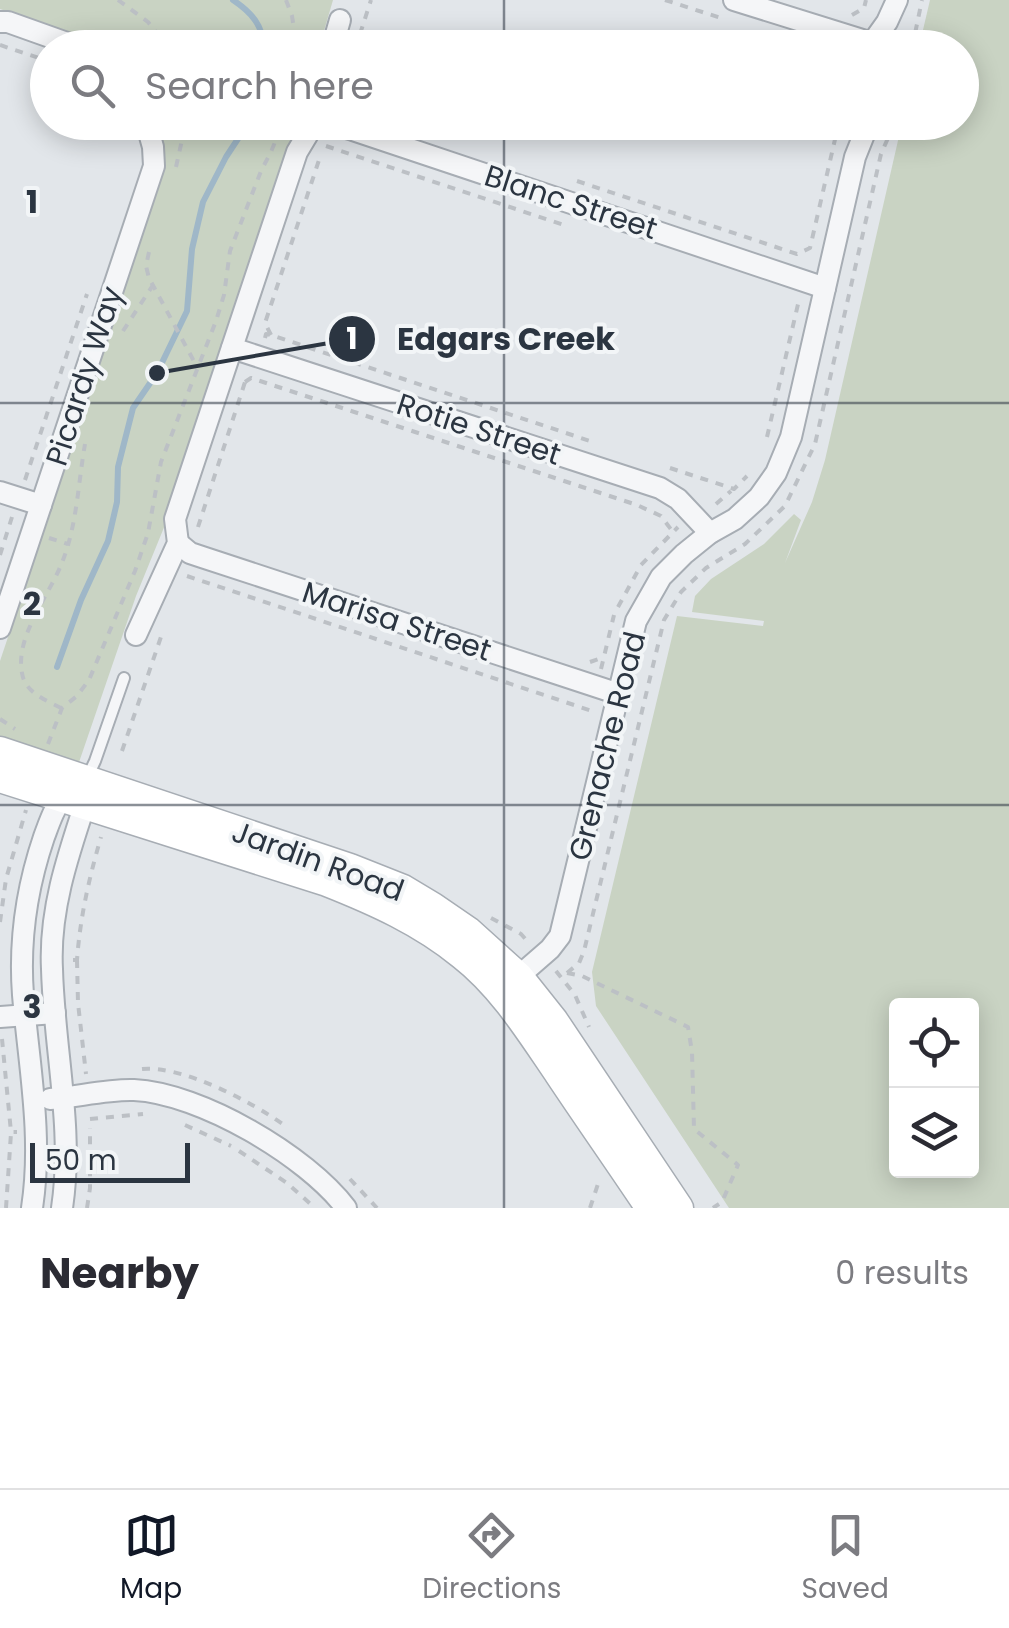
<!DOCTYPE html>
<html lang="en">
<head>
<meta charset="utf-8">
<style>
	:root { --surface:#fff; --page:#f7f7f7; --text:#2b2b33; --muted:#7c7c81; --line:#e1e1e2; --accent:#111827 }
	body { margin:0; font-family:Poppins,sans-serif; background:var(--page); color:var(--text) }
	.controls { position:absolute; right:30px; bottom:30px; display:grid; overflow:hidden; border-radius:10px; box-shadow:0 5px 25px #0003 }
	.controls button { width:90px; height:90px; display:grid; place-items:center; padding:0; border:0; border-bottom:2px solid var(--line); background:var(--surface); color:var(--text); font:50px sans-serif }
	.scale { position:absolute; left:30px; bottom:25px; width:160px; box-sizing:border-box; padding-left:10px; border:5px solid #2b3541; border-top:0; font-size:28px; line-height:35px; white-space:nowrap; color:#2b3541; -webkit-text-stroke:8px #f2f5f7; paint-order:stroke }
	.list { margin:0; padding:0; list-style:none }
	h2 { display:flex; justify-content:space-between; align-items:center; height:130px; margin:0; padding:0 40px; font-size:42px }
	h2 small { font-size:32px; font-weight:400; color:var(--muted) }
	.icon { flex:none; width:55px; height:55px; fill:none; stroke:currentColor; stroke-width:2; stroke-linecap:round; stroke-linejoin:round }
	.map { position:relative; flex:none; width:1009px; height:1208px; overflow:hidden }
	.search { position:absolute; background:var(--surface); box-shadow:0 5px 25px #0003; left:30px; right:30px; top:30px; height:110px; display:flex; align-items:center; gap:25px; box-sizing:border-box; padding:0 35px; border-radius:55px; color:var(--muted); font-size:38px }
	.sheet { height:280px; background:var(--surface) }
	nav { display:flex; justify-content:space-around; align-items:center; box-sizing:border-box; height:140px; border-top:2px solid var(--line); background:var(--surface); font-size:28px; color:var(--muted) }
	nav a { display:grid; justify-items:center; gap:5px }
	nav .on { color:var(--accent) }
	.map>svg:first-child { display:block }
</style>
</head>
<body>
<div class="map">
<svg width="1009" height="1208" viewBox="0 0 1009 1208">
	<rect width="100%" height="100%" fill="#e2e6ea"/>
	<g fill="#c9d3c3" fill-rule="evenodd">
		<polygon points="0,0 333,0 319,48 115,47 0,9"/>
		<path d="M 930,0 L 1009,0 L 1009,1208 L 729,1208 L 596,1006 L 592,972 L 677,616 L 763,626 L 764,621 L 692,612 L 695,596 L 711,579 L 764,544 L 794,514 L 801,520 L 785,563 L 812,502 L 825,460 L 902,123 L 962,122 L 962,48 L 919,47 ZM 896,1006 L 972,1006 L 972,1170 L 896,1170 Z"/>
		<polygon points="158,123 297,123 165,525 136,596 76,771 0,745 0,661 162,178 164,149"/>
	</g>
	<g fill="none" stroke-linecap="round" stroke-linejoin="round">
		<g stroke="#9fb7c8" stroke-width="6">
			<path d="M 233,0 C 251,12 264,26 263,48"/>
			<polyline points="57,667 81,600 108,541 117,502 118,467 133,408 157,373 187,311 192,249 203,202 226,157 249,122"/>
		</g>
		<g stroke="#a7adb4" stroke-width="14">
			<polyline id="lane" points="88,776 95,761 124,678"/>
		</g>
		<g stroke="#a7adb4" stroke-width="24">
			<g id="street">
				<polyline points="734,0 872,43"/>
				<polyline points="0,22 8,22 81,48"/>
				<polyline points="332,48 340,20"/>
				<polyline points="873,48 872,43 887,22 897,0"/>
				<polyline points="315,126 333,124 353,130 825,288"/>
				<polyline points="232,348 660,488 678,499 710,533"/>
				<polyline points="0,492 41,505"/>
				<polyline points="178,543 190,553 202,557 619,694"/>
				<polyline points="0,628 154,166 153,147 146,122"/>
				<polyline points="136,635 178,543 175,519 297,152 315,122"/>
				<polyline points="511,983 550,949 560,936 636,621 661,577 684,554 710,533 735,519 759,497 776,473 791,437 855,157 869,122"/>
				<polyline points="0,1017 55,1013"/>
				<path d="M 50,1099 C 77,1097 107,1089 134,1090 C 200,1093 307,1156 346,1208"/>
				<path d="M 32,1208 C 43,1137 29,1066 23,995 C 19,942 27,887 44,837 C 50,821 56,801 70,791"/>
				<path d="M 62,1208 C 74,1129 54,1049 52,969 C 49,912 67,858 85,804 L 85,793"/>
			</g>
		</g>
		<g stroke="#a7adb4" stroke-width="31">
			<g id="secondary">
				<polyline points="0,751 350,868 403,889 433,907 468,931 519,977 554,1021 679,1208"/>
				<path d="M 0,778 L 327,882 C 375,901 422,922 462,955 C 502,986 531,1033 559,1074 C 589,1119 620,1163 650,1208"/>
			</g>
		</g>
		<g stroke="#bcc0c5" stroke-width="4" stroke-dasharray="8 8" stroke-linecap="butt">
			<polyline points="118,0 148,22 169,48"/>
			<polyline points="286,0 292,16 297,48"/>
			<polyline points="665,0 724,19"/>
			<polyline points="852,15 864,8 866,0"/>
			<polyline points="360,34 371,0"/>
			<polyline points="0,45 48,61"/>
			<polyline points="912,48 922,0"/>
			<polyline points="326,146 564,225"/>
			<polyline points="176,167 186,122"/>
			<polyline points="577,181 797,254 810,248 839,122"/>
			<polyline points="149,252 146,266 149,278 196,365"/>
			<polyline points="123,331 153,285"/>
			<polyline points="271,335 265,323 319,160"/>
			<polyline points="265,338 266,334 271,335 590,441"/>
			<polyline points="245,382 251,378 637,505 661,516 673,532"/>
			<polyline points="767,437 799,300"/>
			<polyline points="670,468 734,489 747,476"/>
			<polyline points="25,480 87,294"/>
			<polyline points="716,504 731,491"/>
			<polyline points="198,527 245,382 243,381"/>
			<polyline points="49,538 68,544"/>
			<polyline points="0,555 12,517"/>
			<polyline points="187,576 595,712"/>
			<polyline points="618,607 641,565 678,527"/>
			<polyline points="590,662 604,657"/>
			<polyline points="601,669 614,615"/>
			<path d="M 61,708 C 46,700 25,693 22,673 C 15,637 48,597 61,565 C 77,527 78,484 85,444"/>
			<polyline points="0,719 15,729"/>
			<polyline points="48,744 62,708 77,696 89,680 135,571 148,533 161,462 216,321 224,295 230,251 261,171 271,152 283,122"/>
			<polyline points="122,751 163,631"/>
			<polyline points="491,918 521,934 529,943"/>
			<polyline points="0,922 6,879 26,810"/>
			<path d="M 73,960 L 77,960 C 80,918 89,878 101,837"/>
			<polyline points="77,960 78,1003 86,1074"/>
			<polyline points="556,971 575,995 589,1027"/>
			<polyline points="567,973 579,963 584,951 664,620 681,592 706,568 745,544 785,506 815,444 881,154 895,122"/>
			<polyline points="567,973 582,976 688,1027 692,1052 694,1129 738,1165 722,1202 713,1208"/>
			<polyline points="2,1039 11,1132 17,1132"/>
			<path d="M 142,1069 C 182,1065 252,1102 284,1125"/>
			<polyline points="90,1119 143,1114"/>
			<polyline points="185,1125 231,1146"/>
			<polyline points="239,1151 287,1183 315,1208"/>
			<polyline points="350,1179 377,1208"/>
			<polyline points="6,1208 11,1133"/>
			<polyline points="87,1208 90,1188 90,1128"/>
			<polyline points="590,1208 599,1181"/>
		</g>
		<use href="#lane" stroke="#f5f6f8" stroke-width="10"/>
		<use href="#street" stroke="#f5f6f8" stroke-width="20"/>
		<use href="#secondary" stroke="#fff" stroke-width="28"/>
	</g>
	<path fill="none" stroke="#2b3541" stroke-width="2.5" stroke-opacity="0.55" d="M 504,0 L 504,48M 504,122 L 504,1208M 0,403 L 1009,403M 0,805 L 1009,805"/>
	<g text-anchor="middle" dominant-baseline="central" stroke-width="8" stroke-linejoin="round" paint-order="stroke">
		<g font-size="30" fill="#2b3541" stroke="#f2f5f7">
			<text transform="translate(571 202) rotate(18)">Blanc Street</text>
			<text transform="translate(84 376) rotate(-72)">Picardy Way</text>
			<text transform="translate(479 429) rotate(18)">Rotie Street</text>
			<text transform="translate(397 621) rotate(18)">Marisa Street</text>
			<text transform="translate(607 746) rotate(-76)">Grenache Road</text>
			<text transform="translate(318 861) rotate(20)">Jardin Road</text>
		</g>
	</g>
	<g font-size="32" text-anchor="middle" font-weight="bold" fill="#2b3541" stroke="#f2f5f7" stroke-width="8" stroke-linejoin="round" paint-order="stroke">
		<text x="32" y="213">1</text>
		<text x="32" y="615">2</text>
		<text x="32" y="1018">3</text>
	</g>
	<path fill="none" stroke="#2b3541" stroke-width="4" d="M157 373L352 339"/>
	<g fill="#2b3541" stroke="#f2f5f7" stroke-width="4">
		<circle cx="157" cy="373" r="10"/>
		<circle cx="352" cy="339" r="25"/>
	</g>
	<g font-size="30" text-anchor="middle" font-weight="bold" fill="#fff">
		<text x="352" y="349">1</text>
	</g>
	<g font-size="32" text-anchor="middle" font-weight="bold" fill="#2b3541" stroke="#f2f5f7" stroke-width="8" stroke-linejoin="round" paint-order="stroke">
		<text x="506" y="350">Edgars Creek</text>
	</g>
</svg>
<div class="controls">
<button><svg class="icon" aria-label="locate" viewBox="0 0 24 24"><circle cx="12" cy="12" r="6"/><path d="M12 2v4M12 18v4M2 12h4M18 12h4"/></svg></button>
<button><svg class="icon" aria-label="layers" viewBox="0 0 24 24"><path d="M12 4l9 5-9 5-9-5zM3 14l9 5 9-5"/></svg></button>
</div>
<div class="scale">50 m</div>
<div class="search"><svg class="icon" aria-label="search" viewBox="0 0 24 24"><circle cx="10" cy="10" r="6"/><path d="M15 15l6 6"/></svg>Search here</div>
</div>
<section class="sheet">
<h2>Nearby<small>0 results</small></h2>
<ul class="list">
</ul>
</section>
<nav>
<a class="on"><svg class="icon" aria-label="map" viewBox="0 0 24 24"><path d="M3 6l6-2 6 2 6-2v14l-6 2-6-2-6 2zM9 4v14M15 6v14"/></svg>Map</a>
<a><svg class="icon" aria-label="directions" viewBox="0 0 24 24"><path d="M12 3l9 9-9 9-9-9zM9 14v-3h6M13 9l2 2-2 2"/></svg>Directions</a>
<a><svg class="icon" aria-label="saved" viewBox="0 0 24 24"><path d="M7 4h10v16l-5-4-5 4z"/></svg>Saved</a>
</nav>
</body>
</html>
